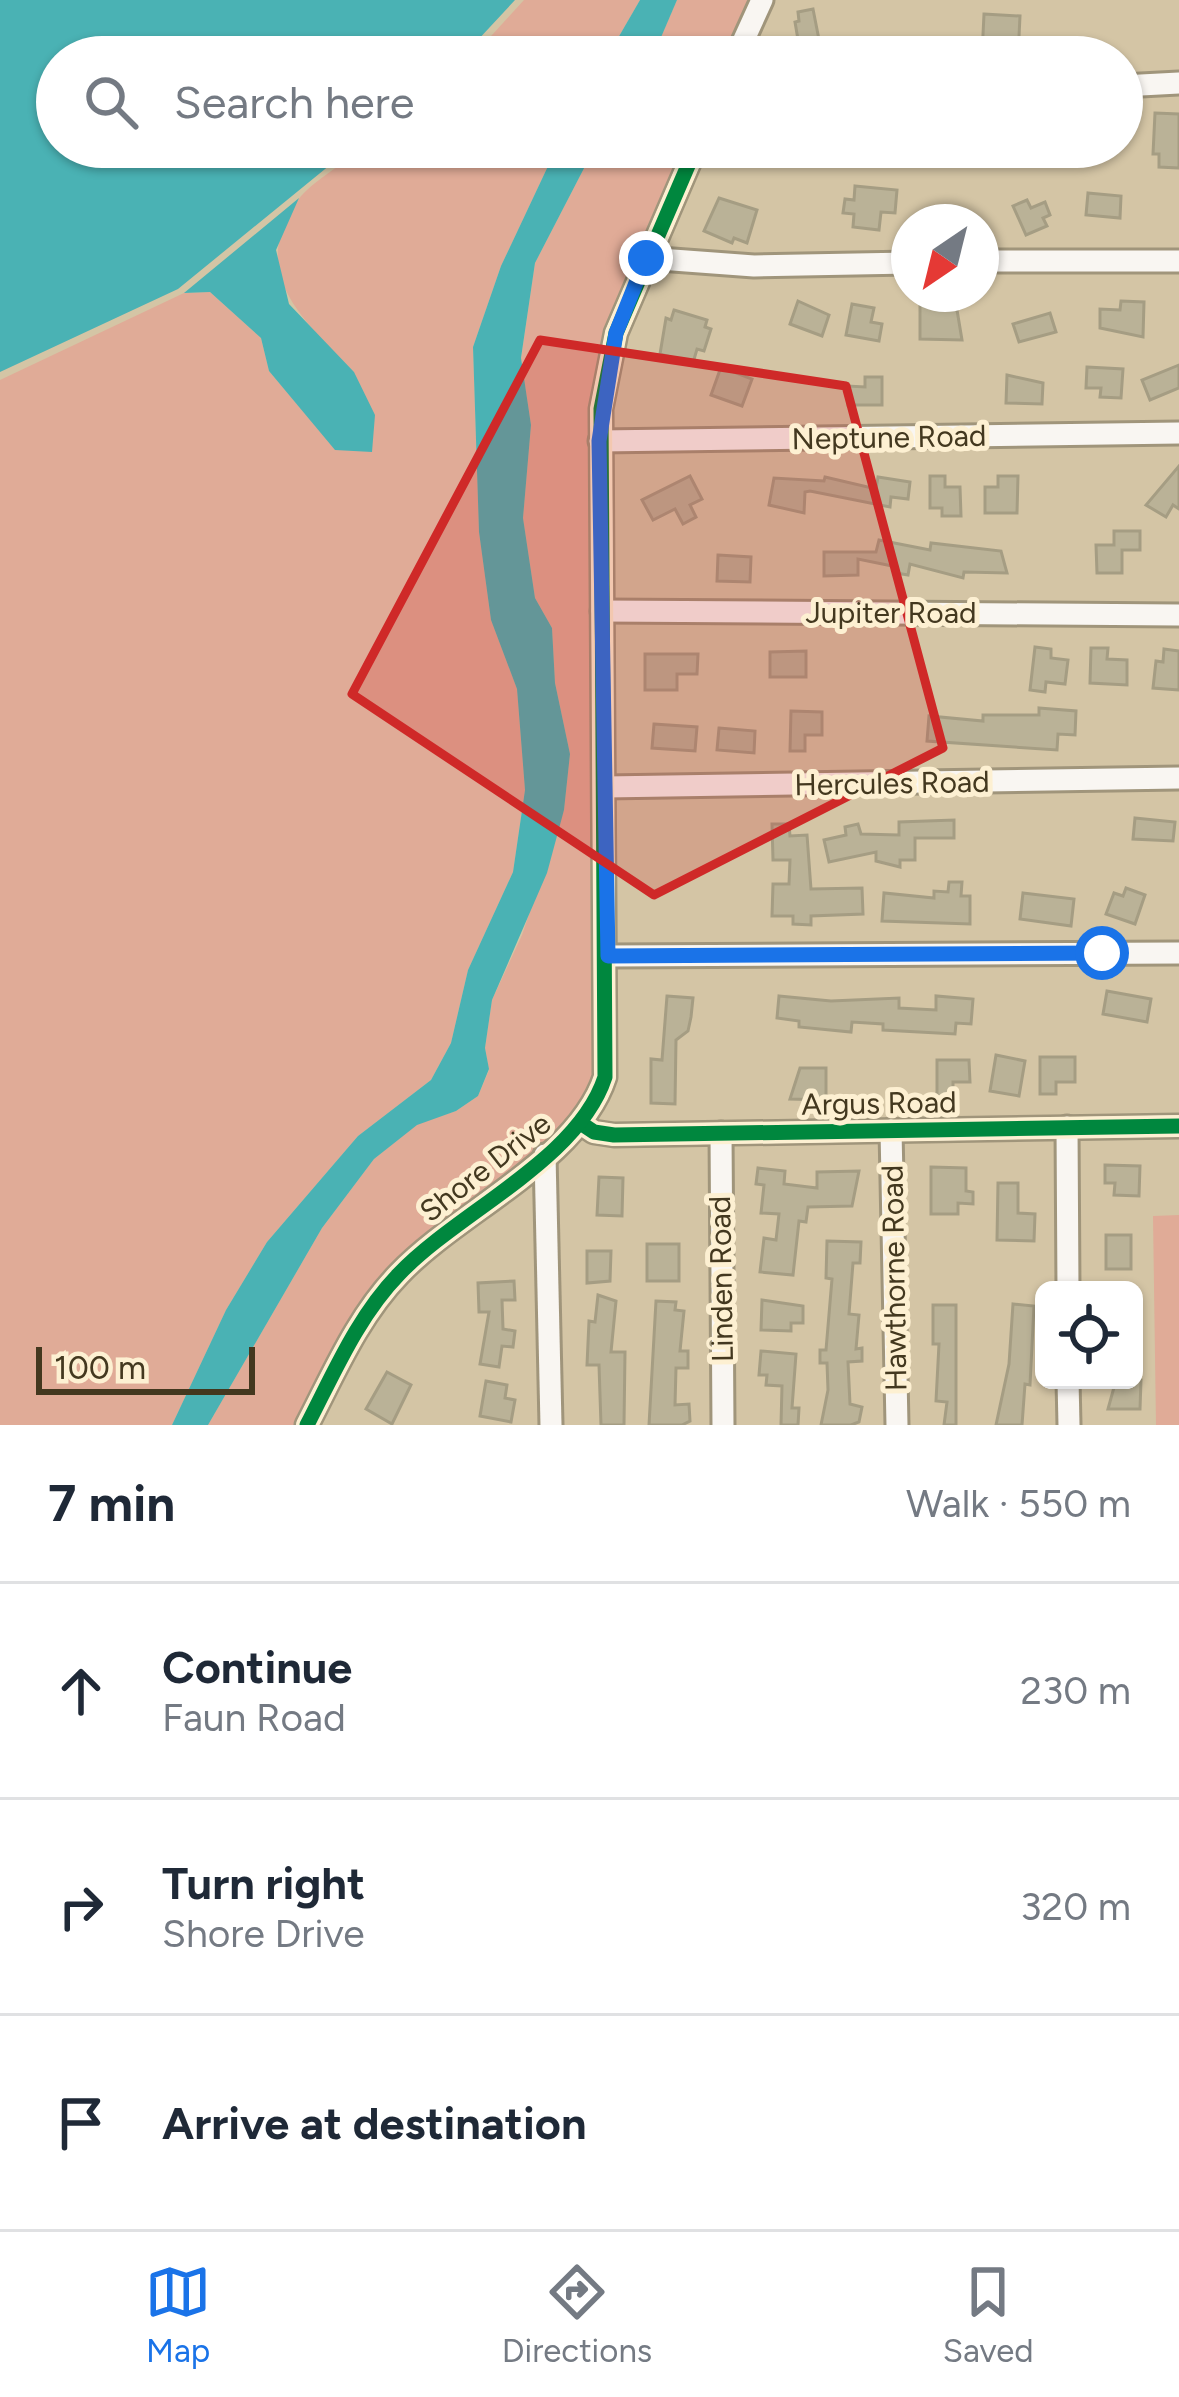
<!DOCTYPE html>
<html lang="en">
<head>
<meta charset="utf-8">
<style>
	:root { --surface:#fff; --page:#f6f6f7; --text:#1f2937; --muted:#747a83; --line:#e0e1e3; --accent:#1a73e8 }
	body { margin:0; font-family:Figtree,sans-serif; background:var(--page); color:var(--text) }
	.controls { position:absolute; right:36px; bottom:36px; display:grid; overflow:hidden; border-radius:18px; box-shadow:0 3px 9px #0004 }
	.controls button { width:108px; height:108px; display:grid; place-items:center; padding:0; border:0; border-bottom:3px solid var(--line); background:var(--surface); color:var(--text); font:60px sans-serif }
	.compass { position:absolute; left:891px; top:204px; width:108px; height:108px; border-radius:50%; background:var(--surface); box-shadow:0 3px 9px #0004; rotate:215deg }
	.scale { position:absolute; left:36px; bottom:30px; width:219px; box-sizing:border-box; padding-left:12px; border:6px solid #43381f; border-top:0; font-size:33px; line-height:42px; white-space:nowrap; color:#43381f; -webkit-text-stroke:9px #fdf0d2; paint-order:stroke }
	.stop { position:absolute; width:36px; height:36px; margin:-27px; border:9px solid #1a73e8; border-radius:50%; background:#fff }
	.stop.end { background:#1a73e8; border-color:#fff; box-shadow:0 3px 12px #0008 }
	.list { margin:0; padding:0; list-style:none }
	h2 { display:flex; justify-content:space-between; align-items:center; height:156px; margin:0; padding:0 48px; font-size:51px }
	h2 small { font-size:39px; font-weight:400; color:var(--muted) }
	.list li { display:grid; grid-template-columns:78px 1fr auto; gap:36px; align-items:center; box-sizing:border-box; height:216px; padding:0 48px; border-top:3px solid var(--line) }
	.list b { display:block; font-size:45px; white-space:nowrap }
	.list p { margin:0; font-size:39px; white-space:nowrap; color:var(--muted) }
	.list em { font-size:39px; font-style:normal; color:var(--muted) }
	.icon { flex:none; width:66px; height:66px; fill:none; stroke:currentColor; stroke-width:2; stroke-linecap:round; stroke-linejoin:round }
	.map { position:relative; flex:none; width:1179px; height:1425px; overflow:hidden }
	.search { position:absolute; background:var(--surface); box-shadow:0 3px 9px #0004; left:36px; right:36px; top:36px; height:132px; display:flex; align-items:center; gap:30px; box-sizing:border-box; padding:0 42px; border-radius:66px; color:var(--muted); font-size:45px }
	.sheet { height:804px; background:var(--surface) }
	nav { display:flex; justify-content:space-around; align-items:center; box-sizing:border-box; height:168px; border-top:3px solid var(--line); background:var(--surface); font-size:33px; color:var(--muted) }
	nav a { display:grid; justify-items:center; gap:6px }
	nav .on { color:var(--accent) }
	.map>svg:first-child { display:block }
</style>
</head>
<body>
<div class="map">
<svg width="1179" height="1425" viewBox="0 0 1179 1425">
	<rect width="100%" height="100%" fill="#d4c5a5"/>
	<g fill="#e0ab97">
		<polygon points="524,0 640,0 607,57 472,57"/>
		<polygon points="677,0 756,0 731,57 652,57"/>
		<path d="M 362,147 L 557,147 L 501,266 L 473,347 L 479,532 L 491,620 L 517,689 L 525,790 L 513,872 L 468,970 L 451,1043 L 431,1080 L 358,1136 L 267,1242 L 226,1310 L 172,1425 L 0,1425 L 0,380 L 184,293 L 210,292 L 261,338 L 269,371 L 335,449 L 354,372 C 305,321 246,274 298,200 C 313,180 344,165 362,147 Z"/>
		<polygon points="595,147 692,147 607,345 595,1083 570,1131 434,1229 377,1282 302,1425 208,1425 322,1228 374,1159 417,1124 456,1111 478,1096 489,1070 485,1048 492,1000 522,935 564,810 570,754 555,683 552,628 535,598 523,518 531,425 521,359 535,263"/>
		<polygon points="1179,1215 1179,1425 1156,1425 1153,1216"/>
	</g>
	<g fill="#4ab2b4">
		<polygon points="0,0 515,0 462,57 57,57 57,147 352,147 178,289 0,372"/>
		<polygon points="640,0 677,0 653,56 607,57"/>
		<polygon points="557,147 595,147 535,263 521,358 531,425 523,518 535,598 552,628 555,683 570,754 564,810 547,873 492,1000 485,1048 489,1069 478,1096 456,1111 417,1125 374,1159 322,1228 208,1425 172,1425 226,1310 267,1242 358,1136 431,1080 451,1043 468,970 513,872 525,790 517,689 491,620 479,532 473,347 501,266"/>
		<polygon points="299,198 276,250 289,304 354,372 375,415 372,452 335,450 269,371 261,338 210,292 184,293"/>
	</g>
	<g fill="#bab297" stroke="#a59d83" stroke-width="3">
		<polygon points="813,9 822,55 801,57 795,22 799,21 798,12"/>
		<polygon points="984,14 1020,16 1018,57 982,55"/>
		<polygon points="1155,113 1179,114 1179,168 1159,167 1159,154 1153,154"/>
		<polygon points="855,186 897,190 895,213 881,212 879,230 853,227 854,214 843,213 845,199 854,200"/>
		<polygon points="1088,193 1121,196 1120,218 1086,215"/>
		<polygon points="719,198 757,210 747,243 734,238 732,243 704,231"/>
		<polygon points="1027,200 1031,208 1045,202 1050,215 1043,218 1047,226 1026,235 1013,206"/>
		<polygon points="798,301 829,315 822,336 790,324"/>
		<polygon points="1121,301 1144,302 1143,337 1100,328 1100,309 1120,310"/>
		<polygon points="920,303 956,304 962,340 920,339"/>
		<polygon points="852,304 874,308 871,322 882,324 879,341 846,335"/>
		<polygon points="674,310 707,320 705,327 711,329 704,351 697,349 693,363 660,354 666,318 671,320"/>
		<polygon points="1050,313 1056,332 1019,342 1013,324"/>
		<polygon points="1179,365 1179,388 1150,400 1142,380"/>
		<polygon points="721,367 752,379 742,406 711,395"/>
		<polygon points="1087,367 1123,369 1121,398 1100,397 1101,388 1086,388"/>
		<polygon points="1007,375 1043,383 1042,404 1006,403"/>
		<polygon points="865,377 882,377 882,405 848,405 848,386 865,387"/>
		<polygon points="1179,466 1179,509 1173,505 1166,517 1146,505"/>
		<polygon points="690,476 702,499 690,505 696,517 683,524 675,509 653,520 642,500"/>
		<polygon points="930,476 945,476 945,487 960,487 961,516 942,516 942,508 930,508"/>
		<polygon points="998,476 1018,476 1017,513 985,513 985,487 998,487"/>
		<polygon points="825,477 876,489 878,477 910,482 908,499 891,497 890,507 810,491 805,492 804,513 769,505 774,478 824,481"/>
		<polygon points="1114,531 1140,531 1140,550 1122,550 1122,573 1097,573 1096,545 1114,545"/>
		<polygon points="879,540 930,550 931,543 1001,551 1007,573 964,572 963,578 910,564 908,575 896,573 897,567 858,559 858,575 824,576 824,552 876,552"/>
		<polygon points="718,555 751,557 750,582 717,581"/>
		<polygon points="1035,647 1051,649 1051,658 1068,660 1065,684 1046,682 1045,692 1030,690"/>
		<polygon points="1091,648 1108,648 1107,659 1127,660 1127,685 1090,683"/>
		<polygon points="1164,649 1179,651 1179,690 1153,688 1156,661 1163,662"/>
		<polygon points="806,651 806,677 770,677 770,652"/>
		<polygon points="645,654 698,654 697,674 677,674 677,690 645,690"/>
		<polygon points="1039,708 1076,711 1075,735 1058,734 1057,750 927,741 929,716 983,721 983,715 1039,715"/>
		<polygon points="791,711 822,712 822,735 805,735 805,751 790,751"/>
		<polygon points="654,724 697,727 695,751 652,748"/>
		<polygon points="719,728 755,731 754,753 717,750"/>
		<polygon points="1135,818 1175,822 1173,841 1133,839"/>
		<polygon points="954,820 954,838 915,838 915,860 900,860 900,867 876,861 876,852 829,862 824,840 846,835 845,827 858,824 861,834 899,835 899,822"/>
		<polygon points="772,824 789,824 790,836 807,835 811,889 862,888 863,914 811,916 811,925 793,924 793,916 772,916 773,884 789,884 790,860 773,860"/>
		<polygon points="949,882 962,882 961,896 970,896 970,924 882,921 884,893 934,898 934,891 948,892"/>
		<polygon points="1126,888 1145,895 1135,924 1106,914 1114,893 1123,896"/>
		<polygon points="1023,893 1074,899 1071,926 1020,919"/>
		<polygon points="1107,991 1151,999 1147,1022 1103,1014"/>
		<polygon points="667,996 693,998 691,1017 688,1031 676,1040 675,1104 651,1103 651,1059 662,1060"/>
		<polygon points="779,996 831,1001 899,998 899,1008 936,1010 936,996 973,999 971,1024 956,1023 955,1034 883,1030 883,1024 852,1022 851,1032 799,1027 799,1021 777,1018"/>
		<polygon points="996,1055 1025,1061 1019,1096 990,1091"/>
		<polygon points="1040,1057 1075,1057 1075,1082 1056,1082 1056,1094 1040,1094"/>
		<polygon points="937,1060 969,1060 970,1082 953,1082 953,1096 937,1096"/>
		<polygon points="800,1068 826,1068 826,1100 790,1099"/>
		<polygon points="1105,1165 1140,1166 1139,1196 1114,1195 1115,1183 1105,1183"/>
		<polygon points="931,1167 966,1168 966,1191 973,1192 973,1204 958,1203 958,1214 931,1214"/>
		<polygon points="758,1168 785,1171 784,1184 817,1188 817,1172 859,1171 852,1206 808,1207 806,1222 799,1221 793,1275 760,1272 764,1238 776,1240 779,1214 761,1213 764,1185 756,1184"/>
		<polygon points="599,1177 623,1178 622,1216 597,1215"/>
		<polygon points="998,1183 1018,1183 1018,1213 1035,1214 1034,1241 997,1240"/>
		<rect x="1106" y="1235" width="25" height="34"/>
		<polygon points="827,1241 861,1242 860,1263 853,1263 849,1314 859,1315 856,1349 862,1348 862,1361 848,1362 850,1404 862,1407 859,1422 851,1425 821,1425 828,1390 827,1363 820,1363 820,1350 826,1350 832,1279 826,1278"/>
		<rect x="647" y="1244" width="32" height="37"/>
		<polygon points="587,1251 611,1251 610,1281 587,1283"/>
		<polygon points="514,1281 515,1300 502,1300 503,1329 515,1331 513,1347 502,1346 499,1367 480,1364 489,1312 479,1312 478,1283"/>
		<polygon points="598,1295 616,1301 611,1352 625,1352 624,1425 601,1425 599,1365 587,1365 589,1321 595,1322"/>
		<polygon points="762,1300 803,1306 803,1323 791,1323 791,1331 761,1330"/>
		<polygon points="656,1301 676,1302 675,1310 684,1311 680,1351 688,1351 688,1368 676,1368 675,1405 689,1404 690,1421 682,1425 649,1425"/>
		<polygon points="1013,1304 1034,1306 1030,1385 1025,1384 1022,1425 996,1425 1009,1364"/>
		<polygon points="933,1305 956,1305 956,1425 944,1425 947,1402 936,1401 939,1344 933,1344"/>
		<polygon points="761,1351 796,1354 792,1408 799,1408 798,1425 781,1425 782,1386 766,1385 767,1375 759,1375"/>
		<polygon points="387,1372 411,1385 392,1424 366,1409"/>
		<polygon points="1116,1380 1141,1380 1140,1409 1108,1409"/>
		<polygon points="486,1381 507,1385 505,1398 515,1400 511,1422 480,1416"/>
	</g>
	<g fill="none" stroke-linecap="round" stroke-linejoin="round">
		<g stroke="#a0957b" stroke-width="27">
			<g id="minor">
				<polyline points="736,57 762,0"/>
				<polyline points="1122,86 1179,83"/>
				<polyline points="646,258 754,266 909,263"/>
				<polyline points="981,261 1179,261"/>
				<polyline points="600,441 1179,433"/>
				<polyline points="602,611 1179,615"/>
				<polyline points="605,787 1179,778"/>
				<polyline points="608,956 1179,953"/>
				<polyline points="582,1124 594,1132 614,1135 1179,1126"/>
				<polyline points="1067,1127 1068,1290"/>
				<polyline points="891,1130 897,1425"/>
				<polyline points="721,1133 723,1425"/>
				<polyline points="545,1155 551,1425"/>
				<polyline points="1068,1380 1069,1425"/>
				<path d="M 307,1425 C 334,1373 358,1316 399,1274 C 459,1211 578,1160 605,1077 L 601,409 L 616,333 L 696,147"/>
			</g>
		</g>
		<use href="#minor" stroke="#f9f6f2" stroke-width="21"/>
		<g stroke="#fdf0d2" stroke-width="22">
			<g id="cycleway">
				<polyline points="582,1124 594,1132 614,1135 1179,1126"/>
				<path d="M 307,1425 C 334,1373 358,1316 399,1274 C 459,1211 578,1160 605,1077 L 601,409 L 616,333 L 696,147"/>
			</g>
		</g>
		<use href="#cycleway" stroke="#00873e" stroke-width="15"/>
	</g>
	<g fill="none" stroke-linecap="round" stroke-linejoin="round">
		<polyline stroke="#1a73e8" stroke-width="15" points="646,258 616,333 599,441 608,956 1102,953"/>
	</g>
	<path fill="#cf2928" fill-opacity="0.2" stroke="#cf2928" stroke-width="9" stroke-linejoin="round" d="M 540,340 L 846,386 L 943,748 L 654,895 L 352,694 Z"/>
	<g text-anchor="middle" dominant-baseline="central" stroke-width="10" stroke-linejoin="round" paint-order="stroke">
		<g font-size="30" fill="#43381f" stroke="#fdf0d2">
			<text transform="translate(889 437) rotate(-1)">Neptune Road</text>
			<text x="891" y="612">Jupiter Road</text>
			<text transform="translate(892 783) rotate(-1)">Hercules Road</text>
			<text transform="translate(879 1103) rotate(-1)">Argus Road</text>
			<text transform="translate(485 1167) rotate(-38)">Shore Drive</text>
			<text transform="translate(894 1278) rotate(-91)">Hawthorne Road</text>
			<text transform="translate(721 1279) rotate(-91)">Linden Road</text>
		</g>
	</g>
</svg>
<div class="controls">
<button><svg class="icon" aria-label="locate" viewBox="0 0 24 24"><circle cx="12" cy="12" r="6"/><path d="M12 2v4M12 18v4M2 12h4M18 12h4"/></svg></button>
</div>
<svg class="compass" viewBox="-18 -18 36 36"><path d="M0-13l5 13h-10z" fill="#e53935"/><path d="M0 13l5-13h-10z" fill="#747a83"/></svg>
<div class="scale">100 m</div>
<div class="stop" style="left:1102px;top:953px"></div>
<div class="stop end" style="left:646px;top:258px"></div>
<div class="search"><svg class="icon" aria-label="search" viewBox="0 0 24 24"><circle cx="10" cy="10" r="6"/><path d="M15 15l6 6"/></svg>Search here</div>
</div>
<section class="sheet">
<h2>7 min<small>Walk · 550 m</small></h2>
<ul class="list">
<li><svg class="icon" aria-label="ahead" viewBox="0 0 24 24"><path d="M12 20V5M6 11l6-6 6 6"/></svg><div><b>Continue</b><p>Faun Road</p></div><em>230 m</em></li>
<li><svg class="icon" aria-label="right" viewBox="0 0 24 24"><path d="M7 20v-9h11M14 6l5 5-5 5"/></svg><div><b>Turn right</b><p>Shore Drive</p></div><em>320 m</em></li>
<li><svg class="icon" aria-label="arrive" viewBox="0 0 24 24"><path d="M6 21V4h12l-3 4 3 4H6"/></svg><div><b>Arrive at destination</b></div></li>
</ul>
</section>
<nav>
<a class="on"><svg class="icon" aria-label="map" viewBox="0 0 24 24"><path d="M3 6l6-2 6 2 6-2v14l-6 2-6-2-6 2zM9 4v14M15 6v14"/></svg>Map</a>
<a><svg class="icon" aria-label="directions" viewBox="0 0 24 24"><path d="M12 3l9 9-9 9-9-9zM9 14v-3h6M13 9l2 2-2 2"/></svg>Directions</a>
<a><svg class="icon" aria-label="saved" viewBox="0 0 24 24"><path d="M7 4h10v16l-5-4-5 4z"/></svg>Saved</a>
</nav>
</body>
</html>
